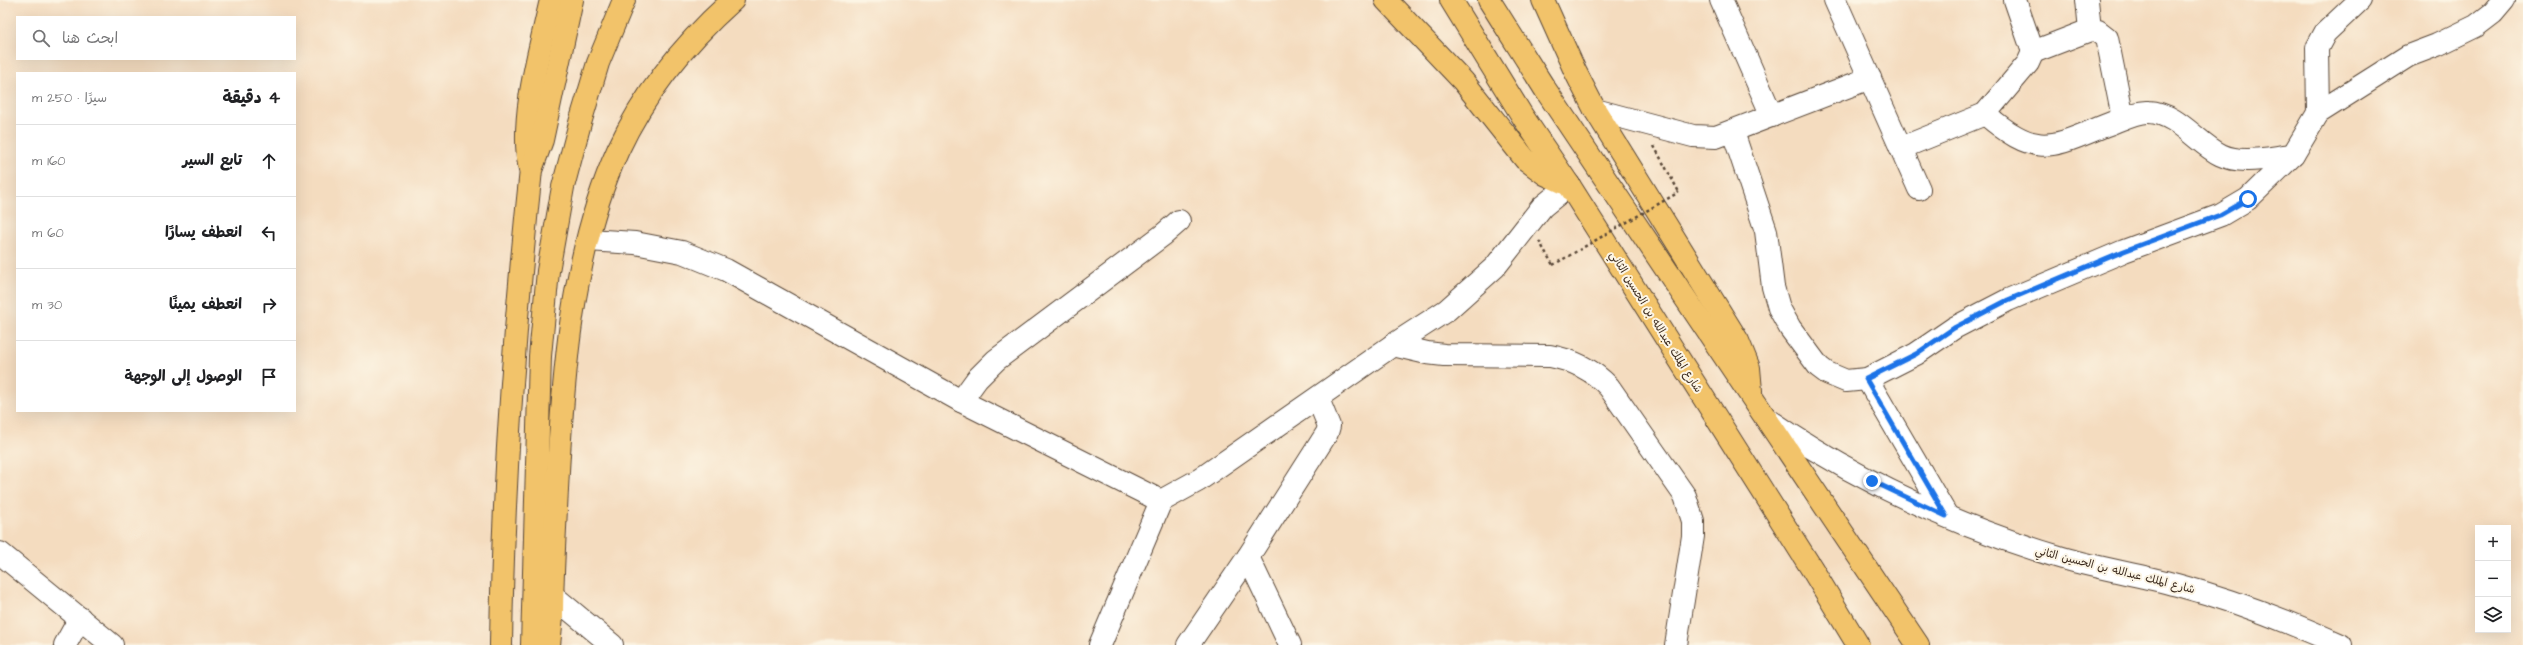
<!DOCTYPE html>
<html lang="ar">
<head>
<meta charset="utf-8">
<style>
	:root { --surface:#fff; --page:#f6f6f6; --text:#202124; --muted:#757577; --line:#e0e0e0 }
	body { margin:0; font-family:"Architects Daughter","Playpen Sans Arabic",sans-serif; background:var(--page); color:var(--text); direction:rtl }
	.controls { position:absolute; right:12px; bottom:12px; display:grid; overflow:hidden; border-radius:0px; box-shadow:0 4px 16px #0002 }
	.controls button { width:36px; height:36px; display:grid; place-items:center; padding:0; border:0; border-bottom:1px solid var(--line); background:var(--surface); color:var(--text); font:20px sans-serif }
	.stop { position:absolute; width:12px; height:12px; margin:-9px; border:3px solid #1a73e8; border-radius:50%; background:#fff }
	.stop.end { background:#1a73e8; border-color:#fff; box-shadow:0 1px 4px #0008 }
	.list { margin:0; padding:0; list-style:none }
	h2 { display:flex; justify-content:space-between; align-items:center; height:52px; margin:0; padding:0 16px; font-size:17px }
	h2 small { font-size:13px; font-weight:400; color:var(--muted) }
	.list li { display:grid; grid-template-columns:26px 1fr auto; gap:12px; align-items:center; box-sizing:border-box; height:72px; padding:0 16px; border-top:1px solid var(--line) }
	.list b { display:block; font-size:15px; white-space:nowrap }
	.list em { font-size:13px; font-style:normal; color:var(--muted) }
	.icon { flex:none; width:22px; height:22px; fill:none; stroke:currentColor; stroke-width:2; stroke-linecap:round; stroke-linejoin:round }
	.map { position:relative; flex:none; width:2523px; height:645px; overflow:hidden; direction:ltr }
	.search { position:absolute; background:var(--surface); box-shadow:0 4px 16px #0002; left:16px; top:16px; width:280px; height:44px; display:flex; align-items:center; gap:10px; box-sizing:border-box; padding:0 14px; border-radius:0px; color:var(--muted); font-size:15px }
	.panel { position:absolute; background:var(--surface); box-shadow:0 4px 16px #0002; left:16px; top:72px; width:280px; height:340px; border-radius:0px; direction:rtl }
	.map>svg:first-child { display:block }
</style>
</head>
<body>
<div class="map">
<svg width="2523" height="645" viewBox="0 0 2523 645">
	<rect width="100%" height="100%" fill="#fcf5e5"/>
	<filter id="ink" filterUnits="userSpaceOnUse"><feTurbulence type="fractalNoise" baseFrequency=".025" numOctaves="2"/><feDisplacementMap in="SourceGraphic" scale="8" xChannelSelector="R" yChannelSelector="G"/><feConvolveMatrix kernelMatrix="1 2 1 2 8 2 1 2 1" color-interpolation-filters="sRGB"/></filter>
	<filter id="wash" filterUnits="userSpaceOnUse"><feTurbulence type="fractalNoise" baseFrequency=".012" numOctaves="4" result="noise"/><feDisplacementMap in="SourceGraphic" scale="16" xChannelSelector="R" yChannelSelector="G"/><feGaussianBlur stdDeviation="0.9" result="paint"/><feColorMatrix in="noise" values="0 0 0 0 0 0 0 0 0 0 0 0 0 0 0 0 0 1.4 0 .05"/><feComposite in="paint" operator="in"/></filter>
	<g filter="url(#wash)">
		<rect width="100%" height="100%" fill="#f4dcbf"/>
	</g>
	<g filter="url(#ink)">
		<g fill="none" stroke-linecap="round" stroke-linejoin="round">
			<g stroke="#574536" stroke-width="24">
				<g id="minor">
					<polyline points="1721,0 1772,116"/>
					<polyline points="1835,0 1919,189"/>
					<polyline points="2087,0 2090,30"/>
					<polyline points="2033,52 2090,30 2098,31 2107,38 2123,118"/>
					<polyline points="1595,110 1693,136 1716,137 1870,78"/>
					<polyline points="2318,113 2317,48 2325,33 2360,0"/>
					<path d="M 1985,114 C 2040,161 2052,146 2114,122 C 2124,118 2138,111 2149,112 C 2177,113 2197,143 2221,155 C 2242,165 2271,157 2293,155"/>
					<polyline points="1733,132 1766,231 1773,287 1779,308 1790,328 1819,367 1827,373 1846,381 1867,379 1916,354 1954,328 2008,300 2124,251 2221,215 2248,199 2293,155 2318,113 2408,56 2437,45 2476,26 2493,13 2504,0"/>
					<polyline points="1901,148 1985,114 2028,63 2033,52 2015,0"/>
					<polyline points="588,240 635,243 682,252 726,270 961,401 1161,501"/>
					<path d="M 1393,345 L 1427,353 L 1444,355 L 1550,356 C 1573,360 1593,370 1609,387 L 1685,496 L 1693,521 L 1693,536 L 1676,645"/>
					<polyline points="1867,379 1947,516"/>
					<polyline points="961,401 977,379 996,360 1163,235 1179,221"/>
					<path d="M 1766,418 C 1854,479 1954,525 2056,556 C 2095,568 2137,574 2177,585 C 2234,600 2288,621 2341,645"/>
					<polyline points="0,553 112,645"/>
					<polyline points="1248,557 1327,433 1329,426 1318,399"/>
					<polyline points="552,595 612,645"/>
					<polyline points="65,645 80,618"/>
					<polyline points="1100,645 1161,501 1199,480 1393,345 1447,310 1495,267 1542,207 1569,185"/>
					<polyline points="1188,645 1248,557 1290,645"/>
				</g>
			</g>
			<g stroke="#574536" stroke-width="24">
				<g id="highway">
					<polyline points="1386,0 1463,81 1525,159 1545,174 1569,185"/>
					<polyline points="1451,0 1523,117 1569,185 1812,569 1858,645"/>
					<polyline points="1489,0 1545,89 1918,645"/>
					<polyline points="1543,0 1575,71 1595,110 1738,341 1749,368 1751,391"/>
					<path d="M 530,169 C 519,120 540,49 551,0"/>
					<path d="M 501,645 C 503,486 514,328 531,170 L 542,140 L 572,0"/>
					<polyline points="532,645 540,356 548,271 563,187 580,123 598,63 624,0"/>
					<path d="M 549,645 L 552,616 C 552,574 555,532 557,489 C 563,376 571,254 618,150 C 645,92 686,42 733,0"/>
				</g>
			</g>
			<g stroke="#574536" stroke-width="2.5" stroke-dasharray="3 3" stroke-linecap="butt">
				<polyline points="1654,146 1679,192"/>
				<polyline points="1539,241 1553,265"/>
			</g>
			<use href="#minor" stroke="#fff" stroke-width="22"/>
			<use href="#highway" stroke="#f2c36a" stroke-width="22"/>
			<polyline stroke="#574536" stroke-width="2.5" stroke-dasharray="3 3" stroke-linecap="butt" points="1553,265 1679,192"/>
		</g>
	</g>
	<g fill="none" stroke-linecap="round" stroke-linejoin="round" filter="url(#ink)">
		<polyline stroke="#1a73e8" stroke-width="5" points="1872,481 1946,516 1866,379 1916,354 1954,328 2008,300 2124,251 2220,215 2248,199"/>
	</g>
	<g text-anchor="middle" dominant-baseline="central" stroke-width="4" stroke-linejoin="round" paint-order="stroke">
		<g font-size="11" fill="#3b2a1e" stroke="#fcf5e5">
			<text transform="translate(1656 322) rotate(58)">شارع الملك عبدالله بن الحسين الثاني</text>
			<text transform="translate(2115 570) rotate(14)">شارع الملك عبدالله بن الحسين الثاني</text>
		</g>
	</g>
</svg>
<div class="controls">
<button>+</button>
<button>−</button>
<button><svg class="icon" aria-label="layers" viewBox="0 0 24 24"><path d="M12 4l9 5-9 5-9-5zM3 14l9 5 9-5"/></svg></button>
</div>
<div class="stop" style="left:2248px;top:199px"></div>
<div class="stop end" style="left:1872px;top:481px"></div>
<div class="search"><svg class="icon" aria-label="search" viewBox="0 0 24 24"><circle cx="10" cy="10" r="6"/><path d="M15 15l6 6"/></svg>ابحث هنا</div>
<section class="panel">
<h2>4 دقيقة<small>سيرًا · 250 m</small></h2>
<ul class="list">
<li><svg class="icon" aria-label="ahead" viewBox="0 0 24 24"><path d="M12 20V5M6 11l6-6 6 6"/></svg><div><b>تابع السير</b></div><em>160 m</em></li>
<li><svg class="icon" aria-label="left" viewBox="0 0 24 24"><path d="M17 20v-9H6M10 6l-5 5 5 5"/></svg><div><b>انعطف يسارًا</b></div><em>60 m</em></li>
<li><svg class="icon" aria-label="right" viewBox="0 0 24 24"><path d="M7 20v-9h11M14 6l5 5-5 5"/></svg><div><b>انعطف يمينًا</b></div><em>30 m</em></li>
<li><svg class="icon" aria-label="arrive" viewBox="0 0 24 24"><path d="M6 21V4h12l-3 4 3 4H6"/></svg><div><b>الوصول إلى الوجهة</b></div></li>
</ul>
</section>
</div>
</body>
</html>
